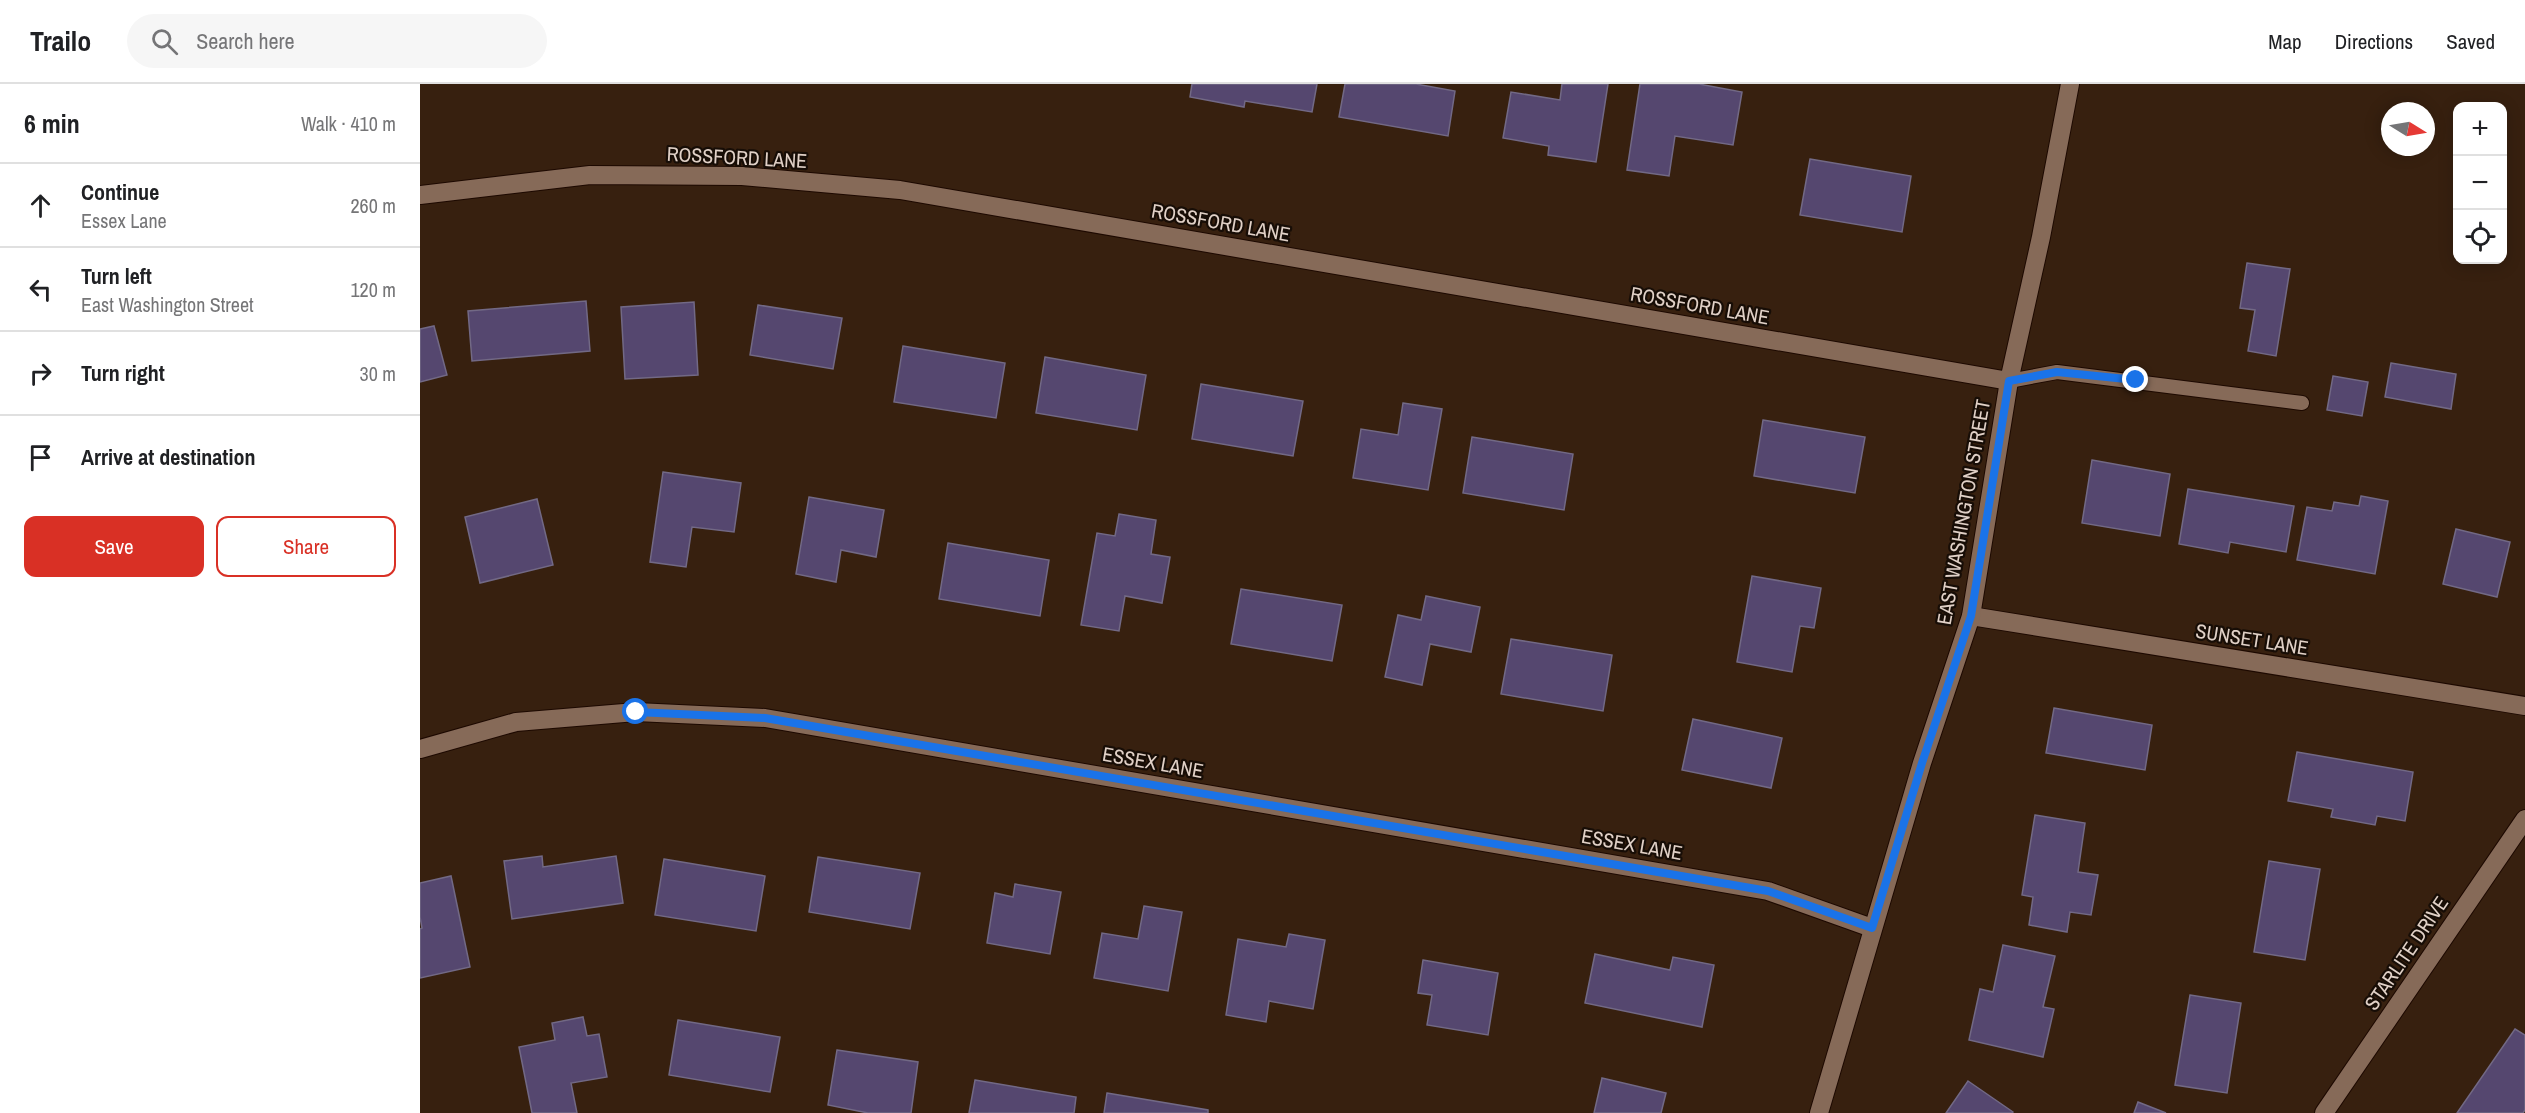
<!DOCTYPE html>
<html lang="en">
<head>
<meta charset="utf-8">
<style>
	:root { --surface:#fff; --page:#f6f6f6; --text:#202124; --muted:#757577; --line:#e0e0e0; --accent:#d93025 }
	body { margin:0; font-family:"Archivo Narrow",sans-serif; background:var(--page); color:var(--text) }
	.controls { position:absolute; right:18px; top:18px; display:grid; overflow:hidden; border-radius:12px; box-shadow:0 3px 15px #0003 }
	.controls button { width:54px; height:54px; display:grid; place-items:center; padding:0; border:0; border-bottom:2px solid var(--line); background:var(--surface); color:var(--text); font:30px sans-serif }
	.compass { position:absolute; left:1961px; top:18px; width:54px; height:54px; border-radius:50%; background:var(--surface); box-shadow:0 3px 15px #0003; rotate:101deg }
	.stop { position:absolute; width:18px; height:18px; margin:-14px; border:4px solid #1a73e8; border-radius:50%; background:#fff }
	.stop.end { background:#1a73e8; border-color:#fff; box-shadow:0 2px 6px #0008 }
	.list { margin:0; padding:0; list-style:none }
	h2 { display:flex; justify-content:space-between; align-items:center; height:78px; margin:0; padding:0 24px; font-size:26px }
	h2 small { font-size:20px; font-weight:400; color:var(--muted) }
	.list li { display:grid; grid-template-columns:39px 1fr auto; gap:18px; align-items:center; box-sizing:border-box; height:84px; padding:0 24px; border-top:2px solid var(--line) }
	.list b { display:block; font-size:22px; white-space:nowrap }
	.list p { margin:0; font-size:20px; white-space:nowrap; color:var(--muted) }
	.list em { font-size:20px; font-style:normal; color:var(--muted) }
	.actions { display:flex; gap:12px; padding:18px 24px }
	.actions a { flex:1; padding:14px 0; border:2px solid var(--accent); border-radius:12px; text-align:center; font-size:21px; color:var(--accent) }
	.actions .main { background:var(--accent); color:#fff }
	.icon { flex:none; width:33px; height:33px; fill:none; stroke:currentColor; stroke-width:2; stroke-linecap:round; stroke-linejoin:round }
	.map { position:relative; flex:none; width:2105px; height:1029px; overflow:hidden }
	header { display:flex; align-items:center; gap:36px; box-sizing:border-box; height:84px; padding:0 30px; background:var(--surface); border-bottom:2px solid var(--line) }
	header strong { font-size:28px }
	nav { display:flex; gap:33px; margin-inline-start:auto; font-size:21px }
	.search { width:420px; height:54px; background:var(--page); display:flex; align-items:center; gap:15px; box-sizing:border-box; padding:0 21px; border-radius:33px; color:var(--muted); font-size:22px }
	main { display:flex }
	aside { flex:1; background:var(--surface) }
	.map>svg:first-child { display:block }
</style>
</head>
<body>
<header>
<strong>Trailo</strong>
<div class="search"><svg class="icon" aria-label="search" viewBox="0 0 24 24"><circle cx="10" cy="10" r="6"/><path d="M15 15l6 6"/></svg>Search here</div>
<nav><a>Map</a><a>Directions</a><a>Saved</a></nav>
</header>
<main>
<aside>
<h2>6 min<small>Walk · 410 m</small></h2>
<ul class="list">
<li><svg class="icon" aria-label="ahead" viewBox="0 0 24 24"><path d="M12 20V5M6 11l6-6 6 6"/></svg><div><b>Continue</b><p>Essex Lane</p></div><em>260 m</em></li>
<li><svg class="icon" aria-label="left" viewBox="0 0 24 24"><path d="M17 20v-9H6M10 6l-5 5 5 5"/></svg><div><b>Turn left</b><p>East Washington Street</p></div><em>120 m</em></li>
<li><svg class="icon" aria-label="right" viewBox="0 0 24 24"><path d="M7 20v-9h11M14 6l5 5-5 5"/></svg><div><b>Turn right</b></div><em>30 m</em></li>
<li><svg class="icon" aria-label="arrive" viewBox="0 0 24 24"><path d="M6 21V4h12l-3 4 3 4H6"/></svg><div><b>Arrive at destination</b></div></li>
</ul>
<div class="actions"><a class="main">Save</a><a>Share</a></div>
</aside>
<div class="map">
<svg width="2105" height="1029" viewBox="0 0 2105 1029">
	<rect width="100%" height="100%" fill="#37200f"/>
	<g fill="#55476f" stroke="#726985" stroke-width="1.5">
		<polygon points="772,0 897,0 892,28 825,17 824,23 770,13"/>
		<polygon points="925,0 996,0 1035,7 1028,52 919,33"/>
		<polygon points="1142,0 1188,0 1176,78 1128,71 1129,62 1083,54 1091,8 1140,16"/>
		<polygon points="1220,0 1279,0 1322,8 1313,61 1255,52 1249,92 1207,86"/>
		<polygon points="1390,75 1491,92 1482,148 1380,131"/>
		<polygon points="1827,179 1870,185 1856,272 1828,267 1835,226 1820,224"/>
		<polygon points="166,217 170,267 52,277 48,227"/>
		<polygon points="274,218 278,291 205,295 201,223"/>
		<polygon points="338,221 422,234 413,285 330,271"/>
		<polygon points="14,242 27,291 0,298 0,245"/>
		<polygon points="483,262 585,279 576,334 474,318"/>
		<polygon points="625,273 726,291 717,346 616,329"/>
		<polygon points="1971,279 2036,290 2031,325 1965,313"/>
		<polygon points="1913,292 1948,298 1942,332 1907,326"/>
		<polygon points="781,300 883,317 873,372 772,355"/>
		<polygon points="983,319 1022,325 1008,406 933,394 941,345 978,351"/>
		<polygon points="1343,336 1445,353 1435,409 1334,392"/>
		<polygon points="1052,353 1153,370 1144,426 1043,409"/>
		<polygon points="1672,376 1750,390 1740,452 1662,439"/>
		<polygon points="243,388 321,399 314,448 272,443 266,483 230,478"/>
		<polygon points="1768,405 1874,422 1866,468 1810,458 1808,469 1759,460"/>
		<polygon points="1941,412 1968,417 1955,490 1877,476 1887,423 1912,427 1914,418 1939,422"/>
		<polygon points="389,413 464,426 456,473 421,466 416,498 376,490"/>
		<polygon points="117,415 133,481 60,499 45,433"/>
		<polygon points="699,430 736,436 731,470 750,473 742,519 705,512 699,547 661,541 677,449 695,452"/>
		<polygon points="2036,445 2090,458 2077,513 2023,500"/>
		<polygon points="528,459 629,476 620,532 519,515"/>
		<polygon points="1332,492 1401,504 1394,544 1380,542 1372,588 1317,578"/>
		<polygon points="821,505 922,521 912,577 811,560"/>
		<polygon points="1006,512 1060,523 1051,568 1010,560 1002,601 965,593 978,531 1001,536"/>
		<polygon points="1091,555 1192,571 1183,627 1081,610"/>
		<polygon points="1634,624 1732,641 1725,686 1626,669"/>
		<polygon points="1273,635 1362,654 1351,704 1262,686"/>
		<polygon points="1877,668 1993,688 1985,737 1957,732 1955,741 1911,733 1913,725 1868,717"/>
		<polygon points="1615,731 1665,739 1658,788 1678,791 1671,831 1650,828 1647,848 1609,841 1613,813 1602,811"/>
		<polygon points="122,772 123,783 196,772 203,819 92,835 84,777"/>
		<polygon points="398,773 500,789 490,845 389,828"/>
		<polygon points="244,775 345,792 336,847 235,831"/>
		<polygon points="1849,777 1900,785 1885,876 1834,868"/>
		<polygon points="31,792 50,883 0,894 0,845 2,844 0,833 0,799"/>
		<polygon points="595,800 641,808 630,870 567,859 575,809 593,813"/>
		<polygon points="724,822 762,828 748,907 674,894 682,849 718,855"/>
		<polygon points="869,850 905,856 893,925 849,917 846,938 806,931 818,855 866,863"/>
		<polygon points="1583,861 1635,872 1623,923 1634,925 1623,973 1549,956 1560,905 1573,908"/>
		<polygon points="1175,870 1250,886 1253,873 1294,881 1282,943 1165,919"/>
		<polygon points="1003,876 1078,889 1068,951 1007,941 1012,911 998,909"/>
		<polygon points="1770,911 1821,919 1807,1009 1755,1001"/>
		<polygon points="163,933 167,952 179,950 187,993 151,999 157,1029 112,1029 99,963 135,956 132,939"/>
		<polygon points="258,936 360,953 350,1008 249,991"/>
		<polygon points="2095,945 2105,951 2105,1026 2103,1029 2037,1029"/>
		<polygon points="417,966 498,978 491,1029 448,1029 408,1021"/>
		<polygon points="1182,994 1246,1009 1241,1029 1174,1029"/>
		<polygon points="555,996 656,1013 654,1029 549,1029"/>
		<polygon points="1548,997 1593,1028 1592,1029 1526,1029"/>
		<polygon points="687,1009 788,1026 788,1029 684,1029"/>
		<polygon points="1718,1018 1746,1029 1714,1029"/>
	</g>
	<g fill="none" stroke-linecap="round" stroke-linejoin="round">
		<g stroke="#1d0900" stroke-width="16">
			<polyline id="service" points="1589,297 1637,288 1882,319"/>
		</g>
		<g stroke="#1d0900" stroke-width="20">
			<g id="minor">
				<polyline points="0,111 170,91 322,92 480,106 1589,297"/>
				<polyline points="1551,532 2105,622"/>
				<polyline points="0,665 96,638 216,628 345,634 1348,807 1452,844"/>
				<polyline points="1904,1029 2105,735"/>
			</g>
		</g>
		<g stroke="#1d0900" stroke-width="20">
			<polyline id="tertiary" points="1399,1029 1502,679 1551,532 1589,297 1621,153 1650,0"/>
		</g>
		<use href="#service" stroke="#866a58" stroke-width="14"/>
		<use href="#minor" stroke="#866a58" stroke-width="18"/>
		<use href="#tertiary" stroke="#866a58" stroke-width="18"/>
	</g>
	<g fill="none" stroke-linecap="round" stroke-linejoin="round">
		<polyline stroke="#1a73e8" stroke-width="8" points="216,628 345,634 1348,807 1452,844 1502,679 1551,532 1589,297 1637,288 1716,296"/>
	</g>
	<g text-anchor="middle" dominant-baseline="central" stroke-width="4.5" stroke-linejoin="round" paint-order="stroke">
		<g font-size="20" fill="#e1d1c7" stroke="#170d06">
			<text transform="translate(317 73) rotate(3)">ROSSFORD LANE</text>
			<text transform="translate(801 138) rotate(10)">ROSSFORD LANE</text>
			<text transform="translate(1280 221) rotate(10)">ROSSFORD LANE</text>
			<text transform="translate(1543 428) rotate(-80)">EAST WASHINGTON STREET</text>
			<text transform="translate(1832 555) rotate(9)">SUNSET LANE</text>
			<text transform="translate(733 678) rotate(10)">ESSEX LANE</text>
			<text transform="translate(1212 760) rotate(10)">ESSEX LANE</text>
			<text transform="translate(1986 869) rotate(-56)">STARLITE DRIVE</text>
		</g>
	</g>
</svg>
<div class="controls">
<button>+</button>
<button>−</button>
<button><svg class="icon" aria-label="locate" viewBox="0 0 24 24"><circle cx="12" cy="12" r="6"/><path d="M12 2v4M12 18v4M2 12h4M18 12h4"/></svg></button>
</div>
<svg class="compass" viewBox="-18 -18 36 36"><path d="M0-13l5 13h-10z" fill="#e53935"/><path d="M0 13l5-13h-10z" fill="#757577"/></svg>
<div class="stop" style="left:216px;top:628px"></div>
<div class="stop end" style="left:1716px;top:296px"></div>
</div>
</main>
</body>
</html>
